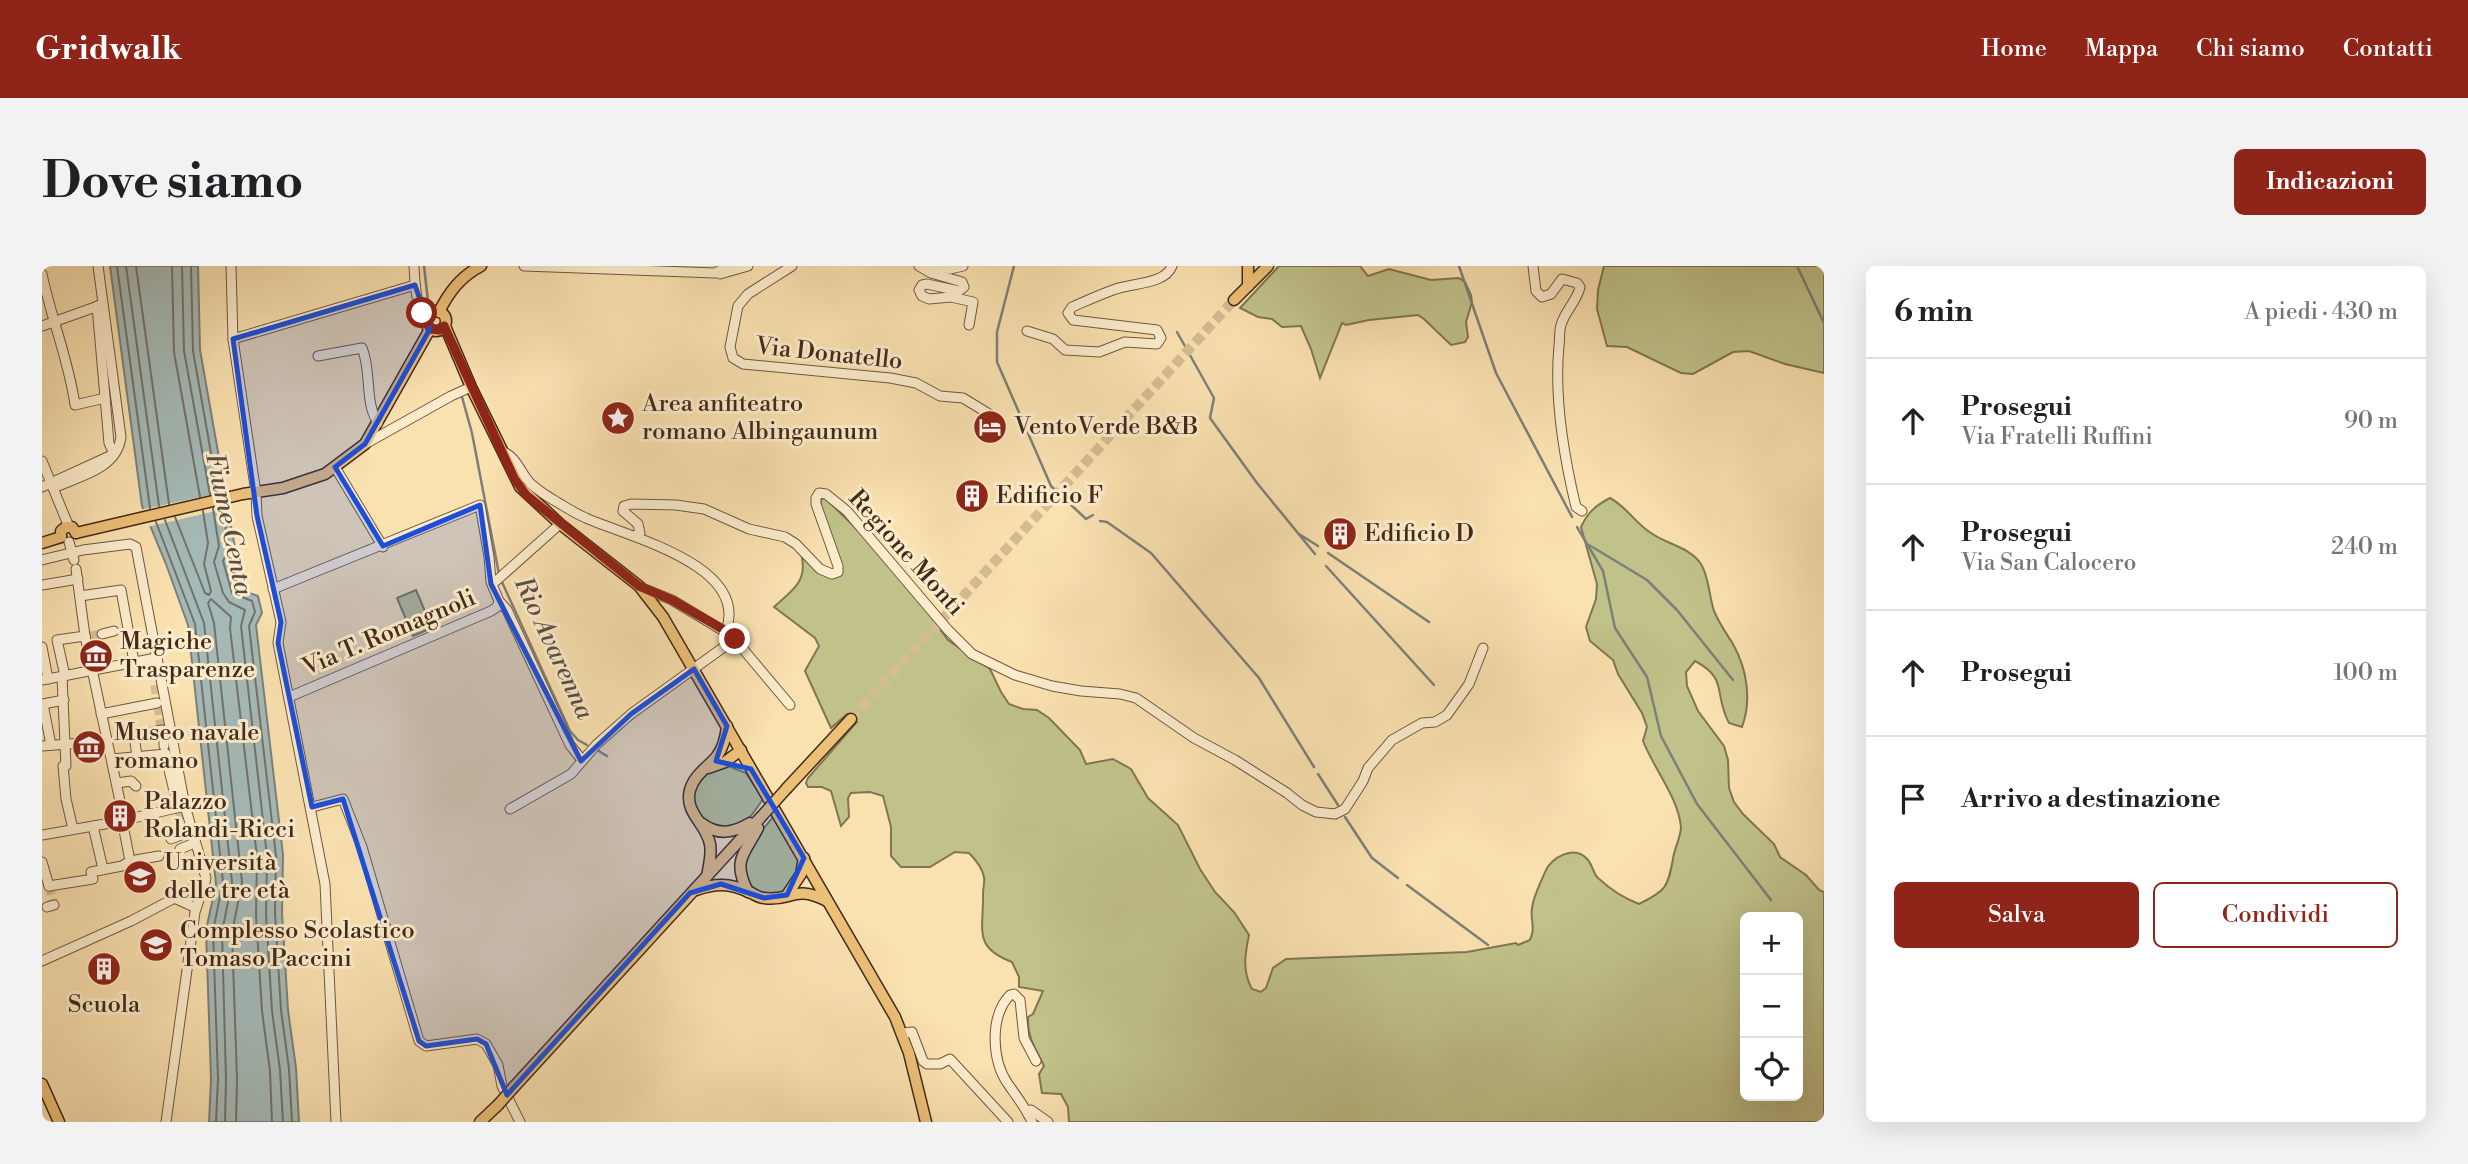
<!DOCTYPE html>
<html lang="it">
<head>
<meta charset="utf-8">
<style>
	:root { --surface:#fff; --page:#f2f2f2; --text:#202124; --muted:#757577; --line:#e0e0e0; --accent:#8f2418 }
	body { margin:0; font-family:"Libre Bodoni",serif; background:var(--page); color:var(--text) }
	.controls { position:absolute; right:21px; bottom:21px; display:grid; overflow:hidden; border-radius:10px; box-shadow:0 7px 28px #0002 }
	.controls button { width:63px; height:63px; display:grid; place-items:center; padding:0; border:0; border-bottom:2px solid var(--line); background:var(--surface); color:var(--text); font:35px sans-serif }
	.stop { position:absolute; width:21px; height:21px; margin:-16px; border:5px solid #8f2418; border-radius:50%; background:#fff }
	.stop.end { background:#8f2418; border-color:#fff; box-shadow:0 2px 7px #0008 }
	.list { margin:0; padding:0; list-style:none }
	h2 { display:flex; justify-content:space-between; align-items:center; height:91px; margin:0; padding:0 28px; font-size:30px }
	h2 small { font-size:23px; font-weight:400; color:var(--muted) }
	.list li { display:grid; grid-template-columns:46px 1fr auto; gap:21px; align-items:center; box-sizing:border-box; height:126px; padding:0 28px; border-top:2px solid var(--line) }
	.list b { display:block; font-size:26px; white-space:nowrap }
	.list p { margin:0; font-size:23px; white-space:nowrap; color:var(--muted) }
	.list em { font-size:23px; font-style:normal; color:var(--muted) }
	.actions { display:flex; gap:14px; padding:21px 28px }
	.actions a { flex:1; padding:16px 0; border:2px solid var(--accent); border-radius:10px; text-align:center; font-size:24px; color:var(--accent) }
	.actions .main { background:var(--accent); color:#fff }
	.icon { flex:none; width:38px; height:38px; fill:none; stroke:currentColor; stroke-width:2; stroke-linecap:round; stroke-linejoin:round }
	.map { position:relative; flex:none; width:1782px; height:856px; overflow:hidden; border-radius:10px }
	header { display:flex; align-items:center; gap:42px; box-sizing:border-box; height:98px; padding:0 35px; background:var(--accent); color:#fff }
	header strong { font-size:33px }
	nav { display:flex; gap:38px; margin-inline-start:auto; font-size:24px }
	.intro { display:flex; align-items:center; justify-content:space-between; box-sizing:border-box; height:168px; padding:0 42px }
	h1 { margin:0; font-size:49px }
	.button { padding:18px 32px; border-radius:10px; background:var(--accent); color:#fff; font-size:24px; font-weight:700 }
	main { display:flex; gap:42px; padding:0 42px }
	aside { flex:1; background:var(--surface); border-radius:10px; box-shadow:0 7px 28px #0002 }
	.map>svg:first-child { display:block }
</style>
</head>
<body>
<header>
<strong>Gridwalk</strong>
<nav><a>Home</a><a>Mappa</a><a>Chi siamo</a><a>Contatti</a></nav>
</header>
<div class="intro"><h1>Dove siamo</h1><a class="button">Indicazioni</a></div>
<main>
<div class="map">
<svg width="1782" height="856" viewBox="0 0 1782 856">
	<rect width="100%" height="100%" fill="#fae1b0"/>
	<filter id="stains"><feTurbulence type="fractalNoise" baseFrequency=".00286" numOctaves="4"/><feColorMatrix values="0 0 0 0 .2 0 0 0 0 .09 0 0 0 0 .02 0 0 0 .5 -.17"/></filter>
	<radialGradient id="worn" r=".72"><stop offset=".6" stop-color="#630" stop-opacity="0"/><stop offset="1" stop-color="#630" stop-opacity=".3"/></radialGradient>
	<g fill="#c0c28a" stroke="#807652" stroke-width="2" fill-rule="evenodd">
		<polygon points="1237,0 1318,0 1326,10 1347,3 1389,14 1417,12 1423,16 1429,29 1430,36 1424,56 1426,71 1423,76 1409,79 1382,53 1376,49 1327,54 1304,59 1300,57 1278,112 1269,83 1259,60 1240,61 1230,53 1216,51 1198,42"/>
		<polygon points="1562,0 1782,0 1782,107 1743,98 1707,85 1691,86 1651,108 1639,107 1585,81 1565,80 1555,43 1556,24"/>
		<path d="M 782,231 L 829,277 L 874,330 L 906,374 L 948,403 L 959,426 L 967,438 L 981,443 L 995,444 L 1007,452 L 1038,484 L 1044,498 L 1071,493 L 1089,503 L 1106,532 L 1136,559 L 1158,603 L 1173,626 L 1192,646 L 1207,669 C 1203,688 1200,705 1210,723 L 1219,726 L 1224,722 L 1231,702 L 1244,693 L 1425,686 L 1474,677 L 1476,679 L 1488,674 C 1494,660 1488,655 1490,642 C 1491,631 1499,616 1503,606 C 1509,591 1533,578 1546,594 C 1551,600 1551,607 1556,612 C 1569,624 1581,632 1597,638 C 1624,625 1626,621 1631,593 C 1632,583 1639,571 1639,561 C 1636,531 1612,503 1601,475 L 1605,461 L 1600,447 L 1576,408 L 1571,394 L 1548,375 L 1544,361 L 1554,333 L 1555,318 L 1539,261 C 1546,246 1553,240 1568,232 C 1585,241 1593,257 1609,267 C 1624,278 1648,281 1659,298 C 1667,311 1667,330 1672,345 C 1677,357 1684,367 1691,378 C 1705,403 1710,434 1700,461 L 1687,457 C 1671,427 1687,413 1653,395 L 1644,406 L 1645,420 L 1656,445 L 1682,480 L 1686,494 L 1687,522 L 1692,536 L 1701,548 L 1732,578 L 1738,591 L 1764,609 L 1777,624 L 1782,626 L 1782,856 L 1027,856 L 1026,841 L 1019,828 L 1000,827 L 997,808 L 1002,800 C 994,783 985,772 986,751 L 991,748 L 1001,725 L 977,721 L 977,711 L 970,696 C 930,681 942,663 941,628 C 941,622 943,616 942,611 C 940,601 934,594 927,587 L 913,586 L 888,601 L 859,601 L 849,590 L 849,561 L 841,530 L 828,526 L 809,527 L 806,532 L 807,551 L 799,560 L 789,525 L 780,521 L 766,521 L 764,517 L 766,512 L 815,456 L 805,448 L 789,462 L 763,405 L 777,380 L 773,372 L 732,341 C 748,326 765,317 760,292 C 773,298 781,316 797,309 L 778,242 L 779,233 ZM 1703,651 L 1756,651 L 1756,830 L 1703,830 Z"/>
		<polygon points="374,324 390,362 371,370 355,332"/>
		<path d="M 686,500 L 704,507 L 721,533 C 714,543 706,557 694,561 C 661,572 634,524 665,507 C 671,503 679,502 686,500 Z"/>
		<path d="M 731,551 L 755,591 L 758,600 C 753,608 749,621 742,625 C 730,634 713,625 704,615 L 703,589 L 712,574 Z"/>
	</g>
	<polygon fill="#a5bab8" stroke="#7d8079" stroke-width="2" points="68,0 156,0 158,84 194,288 188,294 196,323 216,330 220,347 214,359 241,589 240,647 246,744 254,802 257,856 167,856 169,813 164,664 174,618 146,359 124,298 100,240"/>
	<polygon fill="#fae1b0" points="187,225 191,241 105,261 97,244"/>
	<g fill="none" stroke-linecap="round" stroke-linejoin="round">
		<g stroke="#737269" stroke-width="2">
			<polyline points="75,0 108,242"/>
			<polyline points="84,0 117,240"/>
			<polyline points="94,0 127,238"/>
			<polyline points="130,0 132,86 158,231"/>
			<polyline points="140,0 142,85 168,229"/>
			<polyline points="149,0 151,85 176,227"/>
			<polyline points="180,240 187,283 181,295 190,327 210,335 213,346 207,360 234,590 233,648 239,744 247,803 250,856"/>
			<polyline points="171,242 177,280 172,296 181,327 187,336 203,344 199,360 225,590 224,648 230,745 238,804 241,856"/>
			<polyline points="133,251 163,327 167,329 169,325 162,298 166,277 161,245"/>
			<polyline points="123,254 162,357 190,616 180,666 184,813 183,856"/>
			<polyline points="114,256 153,358 181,616 171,665 176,813 174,856"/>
			<polyline points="194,856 195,813 190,667 200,616 172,357 166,337 169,333 189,351 188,362 215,591 214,649 220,745 228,805 230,856"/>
		</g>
		<g stroke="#7d8079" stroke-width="2.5">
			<polyline points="382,0 386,35"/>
			<polyline points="972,0 955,66 955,96 1009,220 1044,253 1051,249"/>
			<polyline points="1417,0 1454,107 1530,251"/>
			<polyline points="1755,0 1782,57"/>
			<polyline points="1135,66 1172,132 1168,152 1215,217 1273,288"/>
			<polyline points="420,131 430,167 457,308"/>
			<polyline points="1058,255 1065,256 1109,287 1217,412 1272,501"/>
			<polyline points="1535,261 1561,305 1573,362 1605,411 1619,470 1655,538 1729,634"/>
			<polyline points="1257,268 1276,280"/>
			<polyline points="1547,279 1605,314 1635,344 1691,414"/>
			<polyline points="1286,287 1387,356"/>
			<polyline points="1284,300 1392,419"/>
			<polyline points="459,314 528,465 536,474 545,479"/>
			<polyline points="555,484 565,490"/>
			<polyline points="1276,508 1296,539"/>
			<polyline points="1303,551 1330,592 1356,612"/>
			<polyline points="1365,619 1446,679"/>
		</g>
		<g stroke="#d5bc92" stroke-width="9" stroke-dasharray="9 4.5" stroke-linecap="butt">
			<polyline points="48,370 60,368"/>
			<polyline points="113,419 115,436"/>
			<polyline points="116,440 119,463"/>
			<polyline points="132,525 135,540"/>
			<polyline points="137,545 141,558"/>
			<polyline points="7,620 12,639"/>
		</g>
		<polyline stroke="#d5bc92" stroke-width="10" stroke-dasharray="10 5" stroke-linecap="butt" points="809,453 1192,34"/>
		<g stroke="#6f5840" stroke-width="11">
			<g id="minor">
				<polyline points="189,0 191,73 214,227 215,250 239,356 236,377 283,618 294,856"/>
				<path d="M 372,0 C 373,17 373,39 385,53"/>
				<polyline points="482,0 673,7 686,0"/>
				<polyline points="750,0 706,28 696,40 688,81 691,92 701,98 848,112 874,117 898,130 921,132 952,151"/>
				<polyline points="877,0 889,7 920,16 922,21 917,25 885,18 880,19 877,24 880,30 887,33 909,31 931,36 927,59"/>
				<polyline points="891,0 908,3 921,0"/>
				<path d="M 1491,0 L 1494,25 L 1500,31 L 1509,28 L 1520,13 L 1535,17 L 1538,21 C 1535,35 1523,45 1519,59 C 1517,65 1518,73 1517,80 C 1512,131 1522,191 1534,241 L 1540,245"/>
				<path d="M 0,8 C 9,52 27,95 33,139 L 63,132"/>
				<polyline points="678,8 706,0"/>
				<polyline points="55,40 67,177 72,188"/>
				<polyline points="0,60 59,39"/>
				<path d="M 985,65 L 1011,73 L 1023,84 L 1057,86 L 1083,76 L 1115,78 L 1119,72 L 1115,64 L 1031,54 L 1026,47 L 1030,41 C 1044,35 1057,29 1071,24 C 1087,17 1123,19 1130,0"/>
				<polyline points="191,73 373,19"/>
				<path d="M 276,90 L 320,82 C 330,105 322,136 336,157"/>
				<polyline points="323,178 409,130 429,121"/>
				<path d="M 461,186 C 474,190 479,208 489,218 C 497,225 506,231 515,236 C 525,242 534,248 544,252 C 586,271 708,299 684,365"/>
				<polyline points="0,195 27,261"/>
				<polyline points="293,201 341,281"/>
				<polyline points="0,221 72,188"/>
				<path d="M 11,222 C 38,210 75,203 79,171 L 56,0"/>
				<polyline points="594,269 598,267 596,258 581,245 582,240 589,238 634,239 662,243 707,263 743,271 754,278 778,303 790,308 796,306 796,300 774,238 774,232 777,227 784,228 805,245 906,364 930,388 973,409 1010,420 1039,425 1078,428 1094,432 1152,472 1193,494 1245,527 1260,539 1274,546 1293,548 1303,543 1321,515 1326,502 1350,474 1380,457 1393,456 1405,449 1427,418 1441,382"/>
				<polyline points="27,276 32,294"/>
				<polyline points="0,294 41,284 88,278 94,281 143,540 164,612 153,646 124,856"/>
				<polyline points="34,303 43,370 79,540"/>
				<polyline points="454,315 518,258"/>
				<polyline points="0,319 36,313"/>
				<polyline points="598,321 630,334 690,370 748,439"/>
				<polyline points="231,323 438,239 447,291 449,316 457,335 465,344 528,479 540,494"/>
				<polyline points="38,330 79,324 92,396"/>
				<polyline points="60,368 72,365"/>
				<polyline points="0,381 6,413"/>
				<polyline points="23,410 15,374 43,370"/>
				<polyline points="20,411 24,500 21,500 24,533 31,563"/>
				<polyline points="0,414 114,392"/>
				<polyline points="247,431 449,345 455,341 457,335"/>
				<polyline points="59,448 115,437"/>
				<polyline points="122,476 122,480"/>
				<polyline points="9,479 1,438 22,434"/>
				<polyline points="0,480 66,475"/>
				<polyline points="123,487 132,525"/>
				<polyline points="95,490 92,470 120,464"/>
				<polyline points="70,493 124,488"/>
				<polyline points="75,517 89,515 94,520"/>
				<polyline points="270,541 301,533 320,581 377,775 384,780 435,773 444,778 456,799 460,820 478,856"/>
				<polyline points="468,543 529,508 555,478 589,448 693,373"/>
				<polyline points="80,554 88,595"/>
				<polyline points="51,560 61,603"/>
				<polyline points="0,569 74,556 143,540"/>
				<polyline points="129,573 144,567"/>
				<polyline points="138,583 150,578"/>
				<polyline points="0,596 7,620"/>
				<polyline points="7,620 51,613 49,606 80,600 88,595 117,590"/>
				<polyline points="132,632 154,642"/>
				<polyline points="5,641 12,639"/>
				<polyline points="0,695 89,655 163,616"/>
				<polyline points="861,767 870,766 881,795 885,798 898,798 908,793 966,856"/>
				<polyline points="986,848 989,844 1006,856"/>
				<path d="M 990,856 C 984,842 975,831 966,818 C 950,795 947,751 968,729 L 972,728 L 978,734 L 982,772 L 994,795"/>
			</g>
		</g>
		<g stroke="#412a1a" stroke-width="13">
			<g id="major">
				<polyline points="1206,0 1206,20"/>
				<polyline points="1192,34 1226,0"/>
				<circle cx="394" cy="55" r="10"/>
				<path d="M 397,46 C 407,26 419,10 439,0"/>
				<polyline points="403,60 429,121 478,221 518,258 597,320 621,351 853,751 867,787 884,856"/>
				<polyline points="34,267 201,228 241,222 283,208 323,178 388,63"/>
				<polyline points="19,271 19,265 24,261 30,261 34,267"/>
				<polyline points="0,277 19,271"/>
				<polyline points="666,502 683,496 699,484"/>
				<polyline points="745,522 809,453"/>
				<path d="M 659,557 C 676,570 691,567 708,557"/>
				<path d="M 665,610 C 667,599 670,589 668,578 C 664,557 642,547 648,524 C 652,509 666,501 675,490 C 681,482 684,470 685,460"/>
				<path d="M 654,624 C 674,617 687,617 707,626 C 712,628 717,632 722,632 C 750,636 751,618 785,635"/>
				<path d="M 706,626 C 690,594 702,589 716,562"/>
				<polyline points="745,629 759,608 762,592"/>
				<polyline points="0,818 17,856"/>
				<polyline points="471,822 719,551"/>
				<polyline points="438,856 456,839"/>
			</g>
		</g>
		<use href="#minor" stroke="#fceccc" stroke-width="9"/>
		<use href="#major" stroke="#edc078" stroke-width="10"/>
		<g stroke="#412a1a" stroke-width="13" stroke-linecap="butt">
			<g id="major-bridge">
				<polyline points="719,551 745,522"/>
				<polyline points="456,839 471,822"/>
			</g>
		</g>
		<use href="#major-bridge" stroke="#edc078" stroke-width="10"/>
	</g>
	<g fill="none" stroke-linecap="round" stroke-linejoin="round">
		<polyline stroke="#8f2418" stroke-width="9" points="380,47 388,63 398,64 402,60 472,212 484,229 597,320 630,334 684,365 693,373"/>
	</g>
	<path fill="#1d4ed8" fill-opacity="0.2" stroke="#1d4ed8" stroke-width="5" stroke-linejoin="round" d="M 373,19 L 388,63 L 323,178 L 293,201 L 341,280 L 438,239 L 449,318 L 539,495 L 589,448 L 652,403 L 685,460 L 674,495 L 709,503 L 762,592 L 745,629 L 722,632 L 679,618 L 648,627 L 465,829 L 444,778 L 435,773 L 384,780 L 377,775 L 301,533 L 270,541 L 236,377 L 239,356 L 215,250 L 191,73 Z"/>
	<defs>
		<g id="sight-disc" transform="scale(1.75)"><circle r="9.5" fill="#8f2418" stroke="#fceccc"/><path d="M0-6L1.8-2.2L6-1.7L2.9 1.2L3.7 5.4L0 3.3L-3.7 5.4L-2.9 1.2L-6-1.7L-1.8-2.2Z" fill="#fff"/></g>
		<g id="hotel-disc" transform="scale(1.75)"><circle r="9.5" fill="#8f2418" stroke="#fceccc"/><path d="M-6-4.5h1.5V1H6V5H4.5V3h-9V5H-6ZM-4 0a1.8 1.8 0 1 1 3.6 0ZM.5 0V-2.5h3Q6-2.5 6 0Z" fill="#fff"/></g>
		<g id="building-disc" transform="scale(1.75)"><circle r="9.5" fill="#8f2418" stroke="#fceccc"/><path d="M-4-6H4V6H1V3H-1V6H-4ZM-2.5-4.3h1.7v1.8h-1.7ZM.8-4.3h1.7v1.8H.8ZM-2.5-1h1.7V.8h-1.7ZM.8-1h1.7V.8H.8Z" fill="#fff"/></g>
		<g id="museum-disc" transform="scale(1.75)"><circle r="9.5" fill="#8f2418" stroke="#fceccc"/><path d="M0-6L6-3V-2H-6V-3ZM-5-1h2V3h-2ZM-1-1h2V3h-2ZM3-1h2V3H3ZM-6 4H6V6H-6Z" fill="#fff"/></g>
		<g id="university-disc" transform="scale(1.75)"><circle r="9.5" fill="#8f2418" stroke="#fceccc"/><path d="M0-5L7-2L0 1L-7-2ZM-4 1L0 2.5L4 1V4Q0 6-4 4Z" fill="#fff"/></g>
		<g id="school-disc" transform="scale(1.75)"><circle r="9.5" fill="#8f2418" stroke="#fceccc"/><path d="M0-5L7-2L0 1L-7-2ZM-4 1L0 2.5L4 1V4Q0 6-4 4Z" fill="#fff"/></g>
	</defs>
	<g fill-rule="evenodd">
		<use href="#sight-disc" x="576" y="152"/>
		<use href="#hotel-disc" x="948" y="161"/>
		<use href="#building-disc" x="930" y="230"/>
		<use href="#building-disc" x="1298" y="268"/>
		<use href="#museum-disc" x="54" y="390"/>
		<use href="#museum-disc" x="47" y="481"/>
		<use href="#building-disc" x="78" y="550"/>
		<use href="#university-disc" x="98" y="611"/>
		<use href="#school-disc" x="114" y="679"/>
		<use href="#building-disc" x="62" y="703"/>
	</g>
	<g text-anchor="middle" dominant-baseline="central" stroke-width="6" stroke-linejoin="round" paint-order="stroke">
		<g font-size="24" fill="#412a1a" stroke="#fceccc">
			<text transform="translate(787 88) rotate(6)">Via Donatello</text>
			<text transform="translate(864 287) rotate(48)">Regione Monti</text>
			<text transform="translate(347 367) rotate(-23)">Via T. Romagnoli</text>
		</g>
		<g font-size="24" fill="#412a1a" stroke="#fceccc" text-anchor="start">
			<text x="600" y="138">Area anfiteatro<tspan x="600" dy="28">romano Albingaunum</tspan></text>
			<text x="972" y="161">VentoVerde B&amp;B</text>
			<text x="954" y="230">Edificio F</text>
			<text x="1322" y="268">Edificio D</text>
			<text x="78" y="376">Magiche<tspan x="78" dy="28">Trasparenze</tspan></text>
			<text x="72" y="467">Museo navale<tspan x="72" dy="28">romano</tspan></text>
			<text x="102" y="536">Palazzo<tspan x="102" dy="28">Rolandi-Ricci</tspan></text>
			<text x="122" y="597">Università<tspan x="122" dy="28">delle tre età</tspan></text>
			<text x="138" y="665">Complesso Scolastico<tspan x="138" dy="28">Tomaso Paccini</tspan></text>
			<text x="62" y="739" text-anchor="middle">Scuola</text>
		</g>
		<g font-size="26" font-style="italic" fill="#5a4e42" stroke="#fceccc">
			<text transform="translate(187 258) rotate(78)">Fiume Centa</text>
			<text transform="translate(512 382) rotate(65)">Rio Avarenna</text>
		</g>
	</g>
	<rect width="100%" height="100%" filter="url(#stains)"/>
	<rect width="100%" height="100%" fill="url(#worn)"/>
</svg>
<div class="controls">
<button>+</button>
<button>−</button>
<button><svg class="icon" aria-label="locate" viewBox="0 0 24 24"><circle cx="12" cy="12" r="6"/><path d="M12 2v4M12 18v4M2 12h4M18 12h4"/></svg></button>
</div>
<div class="stop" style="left:380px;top:47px"></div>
<div class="stop end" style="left:693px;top:373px"></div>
</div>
<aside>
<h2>6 min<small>A piedi · 430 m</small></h2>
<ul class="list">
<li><svg class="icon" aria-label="ahead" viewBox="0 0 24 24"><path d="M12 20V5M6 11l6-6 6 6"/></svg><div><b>Prosegui</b><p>Via Fratelli Ruffini</p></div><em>90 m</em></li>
<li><svg class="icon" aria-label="ahead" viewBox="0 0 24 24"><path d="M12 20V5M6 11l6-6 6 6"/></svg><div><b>Prosegui</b><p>Via San Calocero</p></div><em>240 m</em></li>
<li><svg class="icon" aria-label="ahead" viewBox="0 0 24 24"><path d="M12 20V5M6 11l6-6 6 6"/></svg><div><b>Prosegui</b></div><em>100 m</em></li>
<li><svg class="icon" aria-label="arrive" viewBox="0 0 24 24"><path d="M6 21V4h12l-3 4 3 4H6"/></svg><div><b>Arrivo a destinazione</b></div></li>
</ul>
<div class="actions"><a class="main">Salva</a><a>Condividi</a></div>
</aside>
</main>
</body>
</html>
